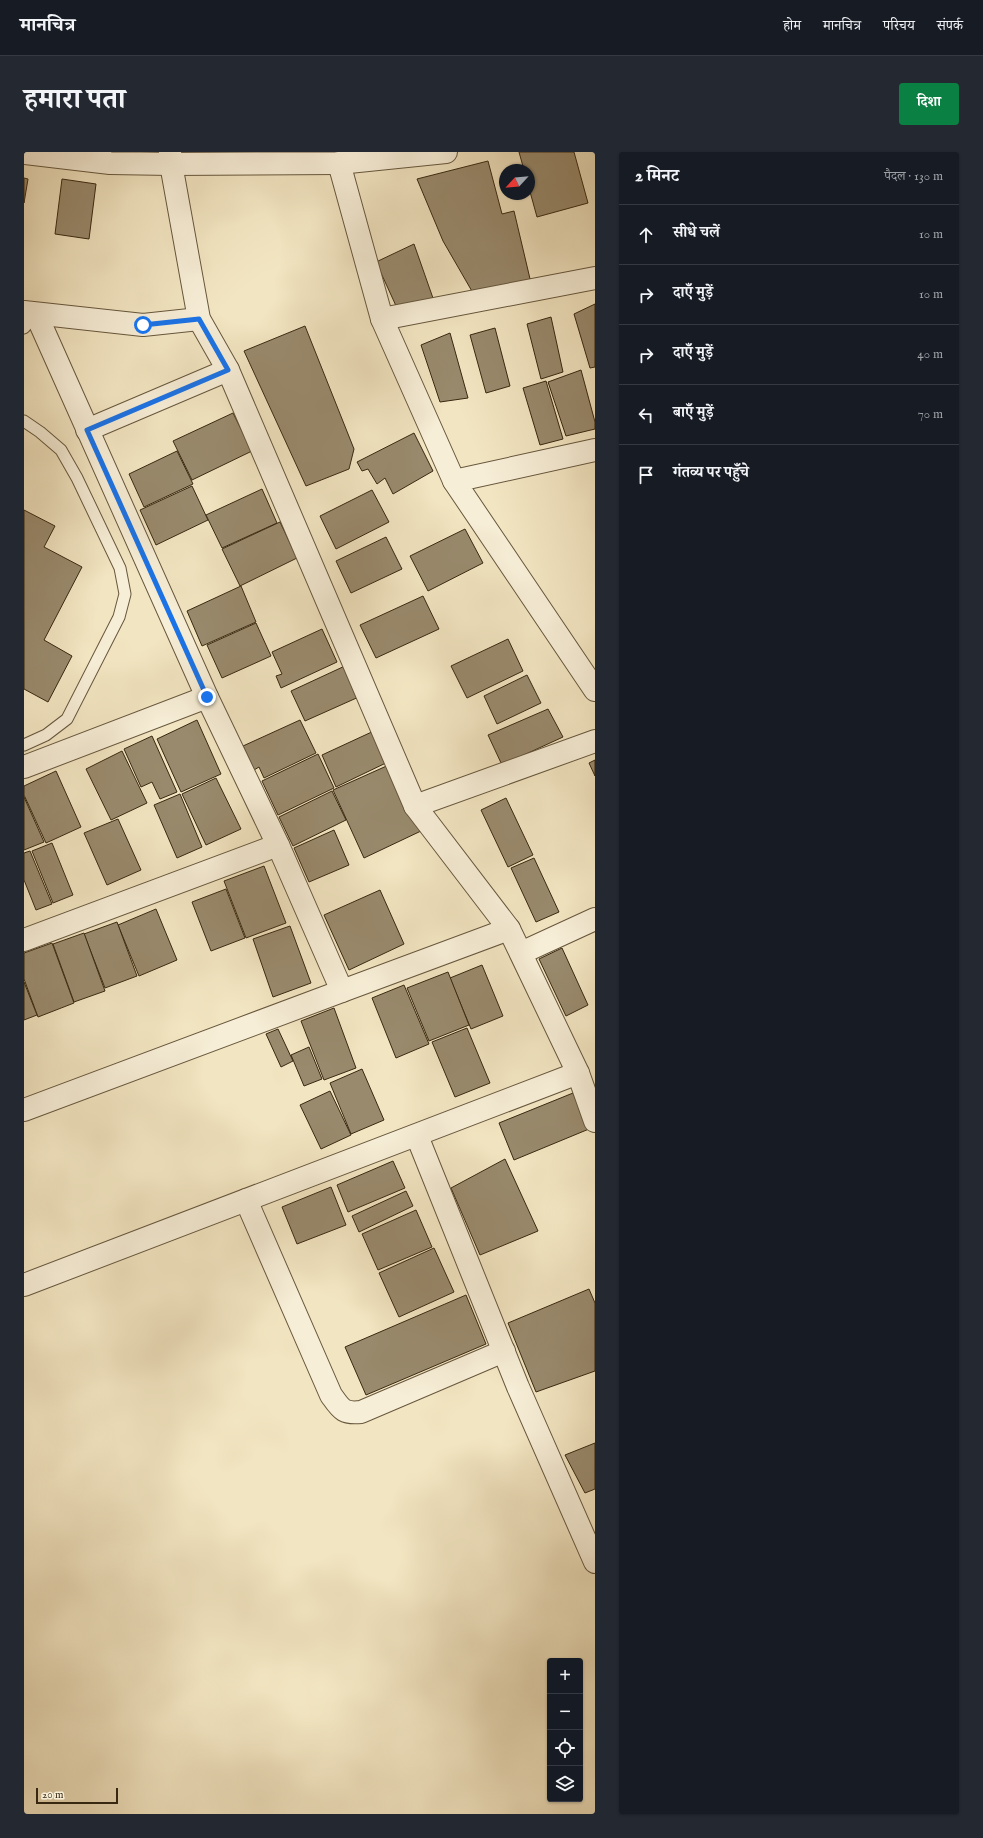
<!DOCTYPE html>
<html lang="hi">
<head>
<meta charset="utf-8">
<style>
	:root { --surface:#171b24; --page:#242831; --text:#f1f3f6; --muted:#9ea1a6; --line:#363941; --accent:#0b8043 }
	body { margin:0; font-family:"IM FELL English","Noto Serif Devanagari",serif; background:var(--page); color:var(--text) }
	.controls { position:absolute; right:12px; bottom:12px; display:grid; overflow:hidden; border-radius:4px; box-shadow:0 1px 3px #0004 }
	.controls button { width:36px; height:36px; display:grid; place-items:center; padding:0; border:0; border-bottom:1px solid var(--line); background:var(--surface); color:var(--text); font:20px sans-serif }
	.compass { position:absolute; left:475px; top:12px; width:36px; height:36px; border-radius:50%; background:var(--surface); box-shadow:0 1px 3px #0004; rotate:244deg }
	.scale { position:absolute; left:12px; bottom:10px; width:82px; box-sizing:border-box; padding-left:4px; border:2px solid #392811; border-top:0; font-size:11px; line-height:14px; white-space:nowrap; color:#392811; -webkit-text-stroke:3px #f7eed7; paint-order:stroke }
	.stop { position:absolute; width:12px; height:12px; margin:-9px; border:3px solid #1a73e8; border-radius:50%; background:#fff }
	.stop.end { background:#1a73e8; border-color:#fff; box-shadow:0 1px 4px #0008 }
	.list { margin:0; padding:0; list-style:none }
	h2 { display:flex; justify-content:space-between; align-items:center; height:52px; margin:0; padding:0 16px; font-size:17px }
	h2 small { font-size:13px; font-weight:400; color:var(--muted) }
	.list li { display:grid; grid-template-columns:26px 1fr auto; gap:12px; align-items:center; box-sizing:border-box; height:60px; padding:0 16px; border-top:1px solid var(--line) }
	.list b { display:block; font-size:15px; white-space:nowrap }
	.list em { font-size:13px; font-style:normal; color:var(--muted) }
	.icon { flex:none; width:22px; height:22px; fill:none; stroke:currentColor; stroke-width:2; stroke-linecap:round; stroke-linejoin:round }
	.map { position:relative; flex:none; width:571px; height:1662px; overflow:hidden; border-radius:4px }
	header { display:flex; align-items:center; gap:24px; box-sizing:border-box; height:56px; padding:0 20px; background:var(--surface); border-bottom:1px solid var(--line) }
	header strong { font-size:19px }
	nav { display:flex; gap:22px; margin-inline-start:auto; font-size:14px }
	.intro { display:flex; align-items:center; justify-content:space-between; box-sizing:border-box; height:96px; padding:0 24px }
	h1 { margin:0; font-size:28px }
	.button { padding:10px 18px; border-radius:4px; background:var(--accent); color:#fff; font-size:14px; font-weight:700 }
	main { display:flex; gap:24px; padding:0 24px }
	aside { flex:1; background:var(--surface); border-radius:4px; box-shadow:0 1px 3px #0004 }
	.map>svg:first-child { display:block }
</style>
</head>
<body>
<header>
<strong>मानचित्र</strong>
<nav><a>होम</a><a>मानचित्र</a><a>परिचय</a><a>संपर्क</a></nav>
</header>
<div class="intro"><h1>हमारा पता</h1><a class="button">दिशा</a></div>
<main>
<div class="map">
<svg width="571" height="1662" viewBox="0 0 571 1662">
	<rect width="100%" height="100%" fill="#f2e5c1"/>
	<filter id="stains"><feTurbulence type="fractalNoise" baseFrequency=".005" numOctaves="4"/><feColorMatrix values="0 0 0 0 .2 0 0 0 0 .09 0 0 0 0 .02 0 0 0 .5 -.17"/></filter>
	<radialGradient id="worn" r=".72"><stop offset=".6" stop-color="#630" stop-opacity="0"/><stop offset="1" stop-color="#630" stop-opacity=".3"/></radialGradient>
	<g fill="#998a6d" stroke="#392811">
		<polygon points="495,0 550,0 564,51 513,65 505,36 505,18 500,18"/>
		<polygon points="464,9 478,62 490,59 507,131 449,141 419,89 393,27"/>
		<polygon points="0,26 4,27 0,51"/>
		<polygon points="38,27 72,32 65,87 31,82"/>
		<polygon points="390,92 410,149 373,156 352,110"/>
		<polygon points="571,152 571,215 566,216 550,162"/>
		<polygon points="527,165 539,220 517,227 503,172"/>
		<polygon points="281,174 330,297 325,317 282,334 220,199"/>
		<polygon points="471,176 486,234 462,241 446,183"/>
		<polygon points="426,181 444,246 416,250 397,193"/>
		<polygon points="557,218 571,270 571,277 542,284 524,230"/>
		<polygon points="522,229 539,287 516,293 499,236"/>
		<polygon points="209,261 228,299 168,328 149,289"/>
		<polygon points="390,281 409,319 369,342 361,326 353,332 344,317 338,319 333,310"/>
		<polygon points="153,299 169,332 120,355 105,322"/>
		<polygon points="168,334 184,368 132,393 116,358"/>
		<polygon points="238,337 253,371 198,396 182,363"/>
		<polygon points="348,338 365,370 312,397 296,364"/>
		<polygon points="0,358 31,374 20,395 58,415 20,488 48,504 24,550 0,537"/>
		<polygon points="256,370 273,406 216,434 198,397"/>
		<polygon points="441,377 459,411 404,439 386,404"/>
		<polygon points="362,385 378,417 327,441 312,409"/>
		<polygon points="217,434 232,470 178,494 163,459"/>
		<polygon points="399,444 415,477 352,506 336,473"/>
		<polygon points="232,471 247,504 198,526 183,493"/>
		<polygon points="298,477 313,510 257,536 252,524 258,522 248,500"/>
		<polygon points="484,487 499,519 443,546 427,514"/>
		<polygon points="323,513 337,544 281,569 267,539"/>
		<polygon points="503,523 517,551 473,572 460,544"/>
		<polygon points="524,557 539,585 478,613 464,583"/>
		<polygon points="173,568 197,622 157,640 133,587"/>
		<polygon points="276,568 292,601 240,626 235,615 230,618 219,594"/>
		<polygon points="352,578 366,609 312,635 298,603"/>
		<polygon points="128,584 153,640 136,647 128,630 117,635 100,597"/>
		<polygon points="98,599 123,651 87,668 62,617"/>
		<polygon points="294,602 310,636 254,663 238,629"/>
		<polygon points="571,608 571,624 565,611"/>
		<polygon points="367,612 397,679 340,706 309,638"/>
		<polygon points="32,619 57,675 22,691 0,643 0,634"/>
		<polygon points="192,626 217,677 182,693 158,642"/>
		<polygon points="308,639 322,668 269,694 255,665"/>
		<polygon points="156,642 178,695 153,706 130,653"/>
		<polygon points="0,645 20,690 0,698"/>
		<polygon points="482,646 509,703 484,715 457,658"/>
		<polygon points="94,667 117,718 83,733 60,681"/>
		<polygon points="310,678 325,713 285,730 270,696"/>
		<polygon points="28,691 49,743 29,751 8,699"/>
		<polygon points="6,699 28,752 12,758 0,728 0,701"/>
		<polygon points="510,706 535,760 512,770 487,716"/>
		<polygon points="240,714 262,771 222,786 200,729"/>
		<polygon points="202,737 221,786 187,799 168,750"/>
		<polygon points="356,738 380,792 325,818 300,763"/>
		<polygon points="132,757 153,808 115,824 94,773"/>
		<polygon points="93,770 113,824 81,836 60,782"/>
		<polygon points="266,774 287,831 249,845 229,787"/>
		<polygon points="60,781 81,839 50,850 29,792"/>
		<polygon points="28,791 50,851 14,865 0,827 0,801"/>
		<polygon points="538,796 564,853 542,864 515,807"/>
		<polygon points="458,813 479,864 447,877 426,826"/>
		<polygon points="424,820 445,873 405,889 383,836"/>
		<polygon points="0,830 13,863 0,868"/>
		<polygon points="380,833 405,892 372,906 348,846"/>
		<polygon points="310,856 332,916 300,928 277,869"/>
		<polygon points="443,876 466,931 431,945 408,890"/>
		<polygon points="254,877 269,909 257,915 242,882"/>
		<polygon points="285,895 298,927 280,934 267,903"/>
		<polygon points="338,917 360,968 327,982 306,931"/>
		<polygon points="306,939 327,983 297,997 276,953"/>
		<polygon points="549,941 565,977 490,1008 475,971"/>
		<polygon points="481,1007 514,1079 456,1103 427,1036"/>
		<polygon points="369,1009 381,1036 324,1060 313,1033"/>
		<polygon points="307,1035 322,1073 273,1092 258,1055"/>
		<polygon points="382,1039 389,1054 335,1080 328,1064"/>
		<polygon points="392,1058 408,1095 354,1118 338,1082"/>
		<polygon points="410,1096 430,1140 375,1165 355,1121"/>
		<polygon points="565,1137 571,1151 571,1219 512,1240 484,1171"/>
		<polygon points="442,1143 462,1192 342,1243 321,1195"/>
		<polygon points="571,1291 571,1337 561,1341 541,1303"/>
	</g>
	<g fill="none" stroke-linecap="round" stroke-linejoin="round">
		<g stroke="#67573d" stroke-width="13">
			<g id="service">
				<polyline points="0,176 12,162"/>
				<polyline points="0,269 16,280 37,298 53,326 96,416 101,442 95,465 43,567 22,583 0,593"/>
			</g>
		</g>
		<g stroke="#67573d" stroke-width="24">
			<g id="minor">
				<polyline points="146,0 147,12 175,167 204,218 391,654 485,777 554,921 571,969"/>
				<polyline points="0,1 86,11 147,12 315,11 422,0"/>
				<polyline points="315,11 358,167 430,329"/>
				<polyline points="0,160 119,173 175,167"/>
				<polyline points="12,162 183,545"/>
				<polyline points="358,167 571,126"/>
				<polyline points="63,278 204,218"/>
				<polyline points="571,298 430,329 571,538"/>
				<polyline points="0,615 183,545 254,693 318,839 485,777"/>
				<polyline points="391,654 571,589"/>
				<polyline points="0,788 254,693"/>
				<polyline points="497,801 571,767"/>
				<polyline points="0,958 318,839"/>
				<polyline points="393,984 494,1235 571,1410"/>
				<path d="M 222,1048 L 307,1243 C 317,1257 319,1262 337,1260 L 480,1199"/>
				<polyline points="0,1133 554,921"/>
			</g>
		</g>
		<use href="#service" stroke="#f7eed7" stroke-width="11"/>
		<use href="#minor" stroke="#f7eed7" stroke-width="22"/>
	</g>
	<g fill="none" stroke-linecap="round" stroke-linejoin="round">
		<polyline stroke="#1a73e8" stroke-width="5" points="119,173 175,167 204,218 63,278 183,545"/>
	</g>
	<rect width="100%" height="100%" filter="url(#stains)"/>
	<rect width="100%" height="100%" fill="url(#worn)"/>
</svg>
<div class="controls">
<button>+</button>
<button>−</button>
<button><svg class="icon" aria-label="locate" viewBox="0 0 24 24"><circle cx="12" cy="12" r="6"/><path d="M12 2v4M12 18v4M2 12h4M18 12h4"/></svg></button>
<button><svg class="icon" aria-label="layers" viewBox="0 0 24 24"><path d="M12 4l9 5-9 5-9-5zM3 14l9 5 9-5"/></svg></button>
</div>
<svg class="compass" viewBox="-18 -18 36 36"><path d="M0-13l5 13h-10z" fill="#e53935"/><path d="M0 13l5-13h-10z" fill="#9ea1a6"/></svg>
<div class="scale">20 m</div>
<div class="stop" style="left:119px;top:173px"></div>
<div class="stop end" style="left:183px;top:545px"></div>
</div>
<aside>
<h2>2 मिनट<small>पैदल · 130 m</small></h2>
<ul class="list">
<li><svg class="icon" aria-label="ahead" viewBox="0 0 24 24"><path d="M12 20V5M6 11l6-6 6 6"/></svg><div><b>सीधे चलें</b></div><em>10 m</em></li>
<li><svg class="icon" aria-label="right" viewBox="0 0 24 24"><path d="M7 20v-9h11M14 6l5 5-5 5"/></svg><div><b>दाएँ मुड़ें</b></div><em>10 m</em></li>
<li><svg class="icon" aria-label="right" viewBox="0 0 24 24"><path d="M7 20v-9h11M14 6l5 5-5 5"/></svg><div><b>दाएँ मुड़ें</b></div><em>40 m</em></li>
<li><svg class="icon" aria-label="left" viewBox="0 0 24 24"><path d="M17 20v-9H6M10 6l-5 5 5 5"/></svg><div><b>बाएँ मुड़ें</b></div><em>70 m</em></li>
<li><svg class="icon" aria-label="arrive" viewBox="0 0 24 24"><path d="M6 21V4h12l-3 4 3 4H6"/></svg><div><b>गंतव्य पर पहुँचे</b></div></li>
</ul>
</aside>
</main>
</body>
</html>
